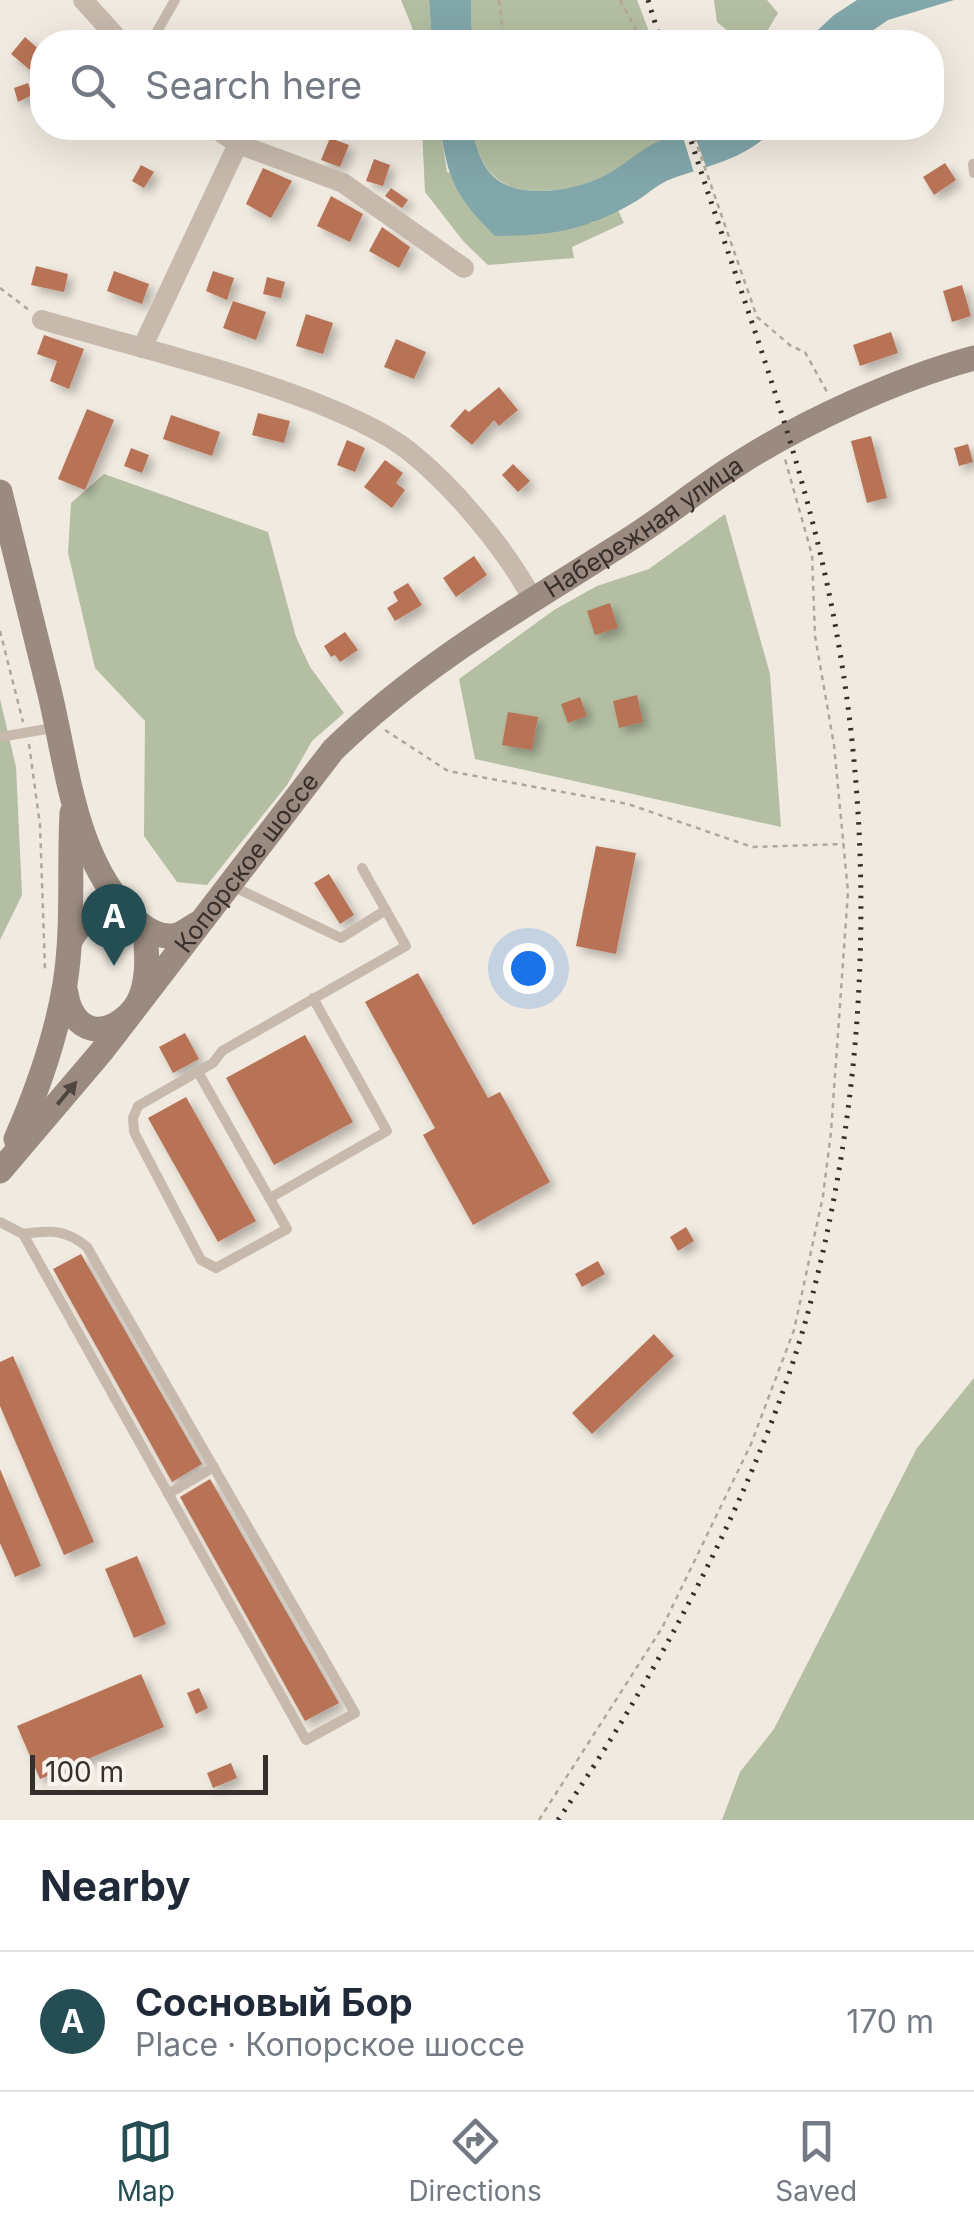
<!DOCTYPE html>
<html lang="en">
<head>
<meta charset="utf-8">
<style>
	:root { --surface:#fff; --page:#f2f2f3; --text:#1f2937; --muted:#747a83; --line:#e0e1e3; --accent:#254e54 }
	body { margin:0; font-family:Inter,sans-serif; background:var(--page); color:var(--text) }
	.scale { position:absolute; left:30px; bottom:25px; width:238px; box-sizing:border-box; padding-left:10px; border:5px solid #372f2b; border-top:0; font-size:28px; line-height:35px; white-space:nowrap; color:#372f2b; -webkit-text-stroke:8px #f8f3ec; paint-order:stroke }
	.you { position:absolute; left:528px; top:968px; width:35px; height:35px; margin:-25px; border:8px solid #fff; border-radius:50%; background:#1a73e8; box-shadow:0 0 0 15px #1a73e833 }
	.badge { display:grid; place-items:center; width:65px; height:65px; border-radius:50%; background:var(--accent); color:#fff; font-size:32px; font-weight:700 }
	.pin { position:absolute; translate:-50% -82px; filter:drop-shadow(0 2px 5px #0008) }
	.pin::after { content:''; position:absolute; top:52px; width:35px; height:30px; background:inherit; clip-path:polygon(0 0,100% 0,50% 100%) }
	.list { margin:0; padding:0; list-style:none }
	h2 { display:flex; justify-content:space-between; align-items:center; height:130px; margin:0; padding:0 40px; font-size:42px }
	h2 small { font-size:32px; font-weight:400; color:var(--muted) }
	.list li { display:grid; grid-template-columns:65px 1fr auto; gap:30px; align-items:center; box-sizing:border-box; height:140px; padding:0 40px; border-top:2px solid var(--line) }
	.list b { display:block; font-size:38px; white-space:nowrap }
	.list p { margin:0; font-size:32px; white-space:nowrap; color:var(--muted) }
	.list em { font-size:32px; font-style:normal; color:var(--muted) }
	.icon { flex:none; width:55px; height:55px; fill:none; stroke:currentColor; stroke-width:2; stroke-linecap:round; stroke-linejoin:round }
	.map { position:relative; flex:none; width:974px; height:1820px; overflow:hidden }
	.search { position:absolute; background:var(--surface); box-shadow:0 10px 40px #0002; left:30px; right:30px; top:30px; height:110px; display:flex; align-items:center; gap:25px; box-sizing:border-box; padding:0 35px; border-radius:40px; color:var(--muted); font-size:38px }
	.sheet { height:270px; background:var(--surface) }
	nav { display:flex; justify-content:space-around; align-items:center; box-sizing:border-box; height:140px; border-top:2px solid var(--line); background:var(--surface); font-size:28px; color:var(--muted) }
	nav a { display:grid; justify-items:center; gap:5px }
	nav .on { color:var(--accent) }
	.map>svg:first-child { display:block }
</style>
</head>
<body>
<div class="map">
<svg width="974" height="1820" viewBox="0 0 974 1820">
	<defs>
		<filter id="shadow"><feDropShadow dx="5.5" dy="5.5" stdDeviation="5" flood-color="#0004"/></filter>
	</defs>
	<rect width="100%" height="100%" fill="#f0eae0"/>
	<g fill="#b3bea2">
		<polygon points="401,0 429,0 432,42 414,42 412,27"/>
		<polygon points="471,0 637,0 653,42 472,42"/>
		<polygon points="714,0 767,0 778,13 766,33 735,37 717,22"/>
		<polygon points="422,128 440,128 447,172 592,223 618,210 624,223 572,247 574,258 488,265 464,242 425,192"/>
		<path d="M 472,128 L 677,128 L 679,133 C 652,144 631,163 605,176 C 576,190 520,201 494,176 C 480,163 476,145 472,128 Z"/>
		<polygon points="104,474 268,532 296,637 310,667 344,713 312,741 287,785 207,885 177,882 144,836 145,721 95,668 68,553 71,503"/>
		<polygon points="725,514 770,674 781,827 475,759 459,679 554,610 597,586 649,569"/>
		<polygon points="0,699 16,767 22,895 0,940"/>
		<polygon points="974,1378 974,1820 722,1820 740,1772 774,1729 917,1448"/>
	</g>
	<g fill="#82a7aa">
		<polygon points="429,0 471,0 472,42 432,42"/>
		<polygon points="857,0 954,0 888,20 856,42 805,42 834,15"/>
		<path d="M 440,128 L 472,128 C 476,145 480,164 494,177 C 521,201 577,190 606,175 C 624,166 640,149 659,141 C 696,126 735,128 774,128 C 748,159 708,165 671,179 C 658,184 649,193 638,200 C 588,230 552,236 495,236 C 456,196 449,183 440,128 Z"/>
	</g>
	<polygon fill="#f0eae0" points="692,128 708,172 695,176 681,131"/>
	<g fill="#b87356" filter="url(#shadow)">
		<polygon points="25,37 42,52 42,80 11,54"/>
		<polygon points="28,83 32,95 18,102 14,88"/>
		<polygon points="330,138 349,145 340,167 321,160"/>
		<polygon points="374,159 390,165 383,186 366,181"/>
		<polygon points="945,163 956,180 934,195 923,177"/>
		<polygon points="141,165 154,172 144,188 132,181"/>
		<polygon points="263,168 292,181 271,218 246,204"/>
		<polygon points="391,188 408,200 402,208 385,196"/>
		<polygon points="331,196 363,214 350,242 317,226"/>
		<polygon points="382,227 410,247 399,268 369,251"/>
		<polygon points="36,266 68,274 64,292 31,285"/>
		<polygon points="114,271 149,284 142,304 107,291"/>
		<polygon points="213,271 234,278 227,300 206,291"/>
		<polygon points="267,277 285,282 281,298 263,294"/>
		<polygon points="962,285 971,316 952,322 943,291"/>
		<polygon points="233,301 266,312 256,340 223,328"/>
		<polygon points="306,314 333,323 323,354 296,346"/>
		<polygon points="891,332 898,353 860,366 853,345"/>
		<polygon points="44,335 84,349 69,389 50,381 57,361 37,354"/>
		<polygon points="396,339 426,352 414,379 384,367"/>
		<polygon points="499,387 518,410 499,426 494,420 472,445 450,426 465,409 469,412"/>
		<polygon points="87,409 114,420 85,490 58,479"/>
		<polygon points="258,413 290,421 284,443 252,435"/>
		<polygon points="171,415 220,432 212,456 163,439"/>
		<polygon points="871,436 887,498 867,503 851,441"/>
		<polygon points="347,440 365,448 355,472 337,465"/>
		<polygon points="968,444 973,462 959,466 954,448"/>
		<polygon points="131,448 149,455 142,473 124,466"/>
		<polygon points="385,460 403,473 396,483 405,490 392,508 364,487"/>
		<polygon points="513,464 530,481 518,492 502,475"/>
		<polygon points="474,556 487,575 456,597 443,578"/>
		<polygon points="408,583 422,605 395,621 387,608 398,601 393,592"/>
		<polygon points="610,603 618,628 595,635 587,611"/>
		<polygon points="345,632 358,650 340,662 335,655 331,657 324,646"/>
		<polygon points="637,695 643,722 619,728 613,701"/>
		<polygon points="580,697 587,716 568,723 561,704"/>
		<polygon points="508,712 538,717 532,750 502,745"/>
		<polygon points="596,846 636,853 616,954 576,946"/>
		<polygon points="329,874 354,915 340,924 314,883"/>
		<polygon points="519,953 528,969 517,975 508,959"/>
		<polygon points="418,973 488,1098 500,1092 550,1182 473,1225 423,1135 435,1128 365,1002"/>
		<polygon points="185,1033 199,1059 173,1073 159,1047"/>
		<polygon points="305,1035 353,1122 274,1165 226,1078"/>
		<polygon points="186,1097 256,1221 218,1242 148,1118"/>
		<polygon points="686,1227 694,1241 678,1251 670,1237"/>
		<polygon points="81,1254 202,1464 172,1482 53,1269"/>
		<polygon points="598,1261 605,1274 582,1287 575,1274"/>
		<polygon points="654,1334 674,1356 592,1434 572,1413"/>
		<polygon points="13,1356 94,1542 64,1555 0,1406 0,1362"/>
		<polygon points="0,1469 41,1566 15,1577 0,1543"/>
		<polygon points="210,1479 339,1703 305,1721 180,1497"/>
		<polygon points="137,1556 166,1624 134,1638 105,1569"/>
		<polygon points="141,1674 164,1727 40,1779 17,1726"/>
		<polygon points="199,1688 208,1708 196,1714 187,1693"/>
		<polygon points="231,1763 237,1778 213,1788 207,1773"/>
	</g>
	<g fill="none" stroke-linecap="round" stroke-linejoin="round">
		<g stroke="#b3a598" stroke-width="2.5" stroke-dasharray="5 5" stroke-linecap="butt">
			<polyline points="499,0 504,42"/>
			<polyline points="620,0 643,42"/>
			<polyline points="691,128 757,317 791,346 805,352 827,392"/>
			<polyline points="0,288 29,310"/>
			<polyline points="0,631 23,722"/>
			<polyline points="385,730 448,771 628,804 752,847 844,844"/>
			<polyline points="29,744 40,825 45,970"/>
			<polyline points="539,1820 662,1628 751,1444 794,1330 823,1196 831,1132 848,892 834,745 815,636 812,555 785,459"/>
		</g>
		<g stroke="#c7baad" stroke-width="10">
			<polyline points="151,42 175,0"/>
			<polyline points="238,144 267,128"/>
			<polyline points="973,164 974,173"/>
			<polyline points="0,737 58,727"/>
			<polyline points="232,886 341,938 386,910"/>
			<polyline points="198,1072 287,1229 216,1268 201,1260 134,1132 133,1118 138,1106 213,1063 222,1051 406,946 362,868"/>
			<polyline points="270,1198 387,1131 313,998"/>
			<path d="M 0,1222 L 23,1234 L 306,1740 L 355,1713 L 87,1247 C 66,1229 50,1230 23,1234"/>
			<polyline points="168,1494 214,1467"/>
		</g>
		<g stroke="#c7baad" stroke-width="20">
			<polyline points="83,0 121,42"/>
			<polyline points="215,128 238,144 343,183 464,268"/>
			<path d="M 42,320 C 133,346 226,368 314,402 C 346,415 382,430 409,451 C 454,487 505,548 532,598"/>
			<polyline points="142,348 238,144"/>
		</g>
		<g stroke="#9b8a7f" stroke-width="25">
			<path d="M 0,492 C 16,556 32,621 48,686 C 68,765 73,861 136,920 C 146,930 162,939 177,935 C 184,933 191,927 197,924"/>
			<path d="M 70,941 C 83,916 100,910 128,913"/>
			<path d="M 66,993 C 72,1033 105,1041 132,1011 C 150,991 148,952 144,928"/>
			<path d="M 16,1139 C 38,1089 56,1038 65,984 C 74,928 69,869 72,813"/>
			<path id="s1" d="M 0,1171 L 102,1051 L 333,750 C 423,663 521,608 625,542 C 664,518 699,488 738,464 C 803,422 899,378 974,358"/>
		</g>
		<g stroke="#372f2b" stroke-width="5" stroke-dasharray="2.5 8" stroke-linecap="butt">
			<polyline points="648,0 661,42"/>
			<path d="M 558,1820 C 657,1676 760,1485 807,1316 C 877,1058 879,779 812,520 C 778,387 728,258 687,128"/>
		</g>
	</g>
	<defs><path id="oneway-solid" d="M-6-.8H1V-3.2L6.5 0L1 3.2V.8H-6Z" transform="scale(2.5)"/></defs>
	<use fill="#504640" href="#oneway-solid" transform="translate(67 1093) rotate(-50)"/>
	<g text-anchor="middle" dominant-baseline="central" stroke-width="10" stroke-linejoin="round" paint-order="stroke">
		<g font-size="25" fill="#372f2b" stroke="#f8f3ec">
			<text stroke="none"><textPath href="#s1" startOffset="920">Набережная улица</textPath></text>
			<text stroke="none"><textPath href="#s1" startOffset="395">Копорское шоссе</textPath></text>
		</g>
	</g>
</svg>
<div class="scale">100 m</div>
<div class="you"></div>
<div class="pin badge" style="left:114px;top:966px">A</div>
<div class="search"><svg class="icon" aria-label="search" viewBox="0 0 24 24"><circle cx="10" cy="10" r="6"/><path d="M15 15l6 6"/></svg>Search here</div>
</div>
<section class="sheet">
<h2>Nearby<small></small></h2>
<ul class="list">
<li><span class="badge">A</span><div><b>Сосновый Бор</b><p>Place · Копорское шоссе</p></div><em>170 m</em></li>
</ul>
</section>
<nav>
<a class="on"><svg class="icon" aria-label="map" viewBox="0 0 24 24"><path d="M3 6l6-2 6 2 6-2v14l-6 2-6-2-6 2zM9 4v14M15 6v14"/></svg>Map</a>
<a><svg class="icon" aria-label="directions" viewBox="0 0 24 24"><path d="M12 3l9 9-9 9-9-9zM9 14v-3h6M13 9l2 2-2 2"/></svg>Directions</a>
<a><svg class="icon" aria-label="saved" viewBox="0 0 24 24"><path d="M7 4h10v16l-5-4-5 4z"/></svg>Saved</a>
</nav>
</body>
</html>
